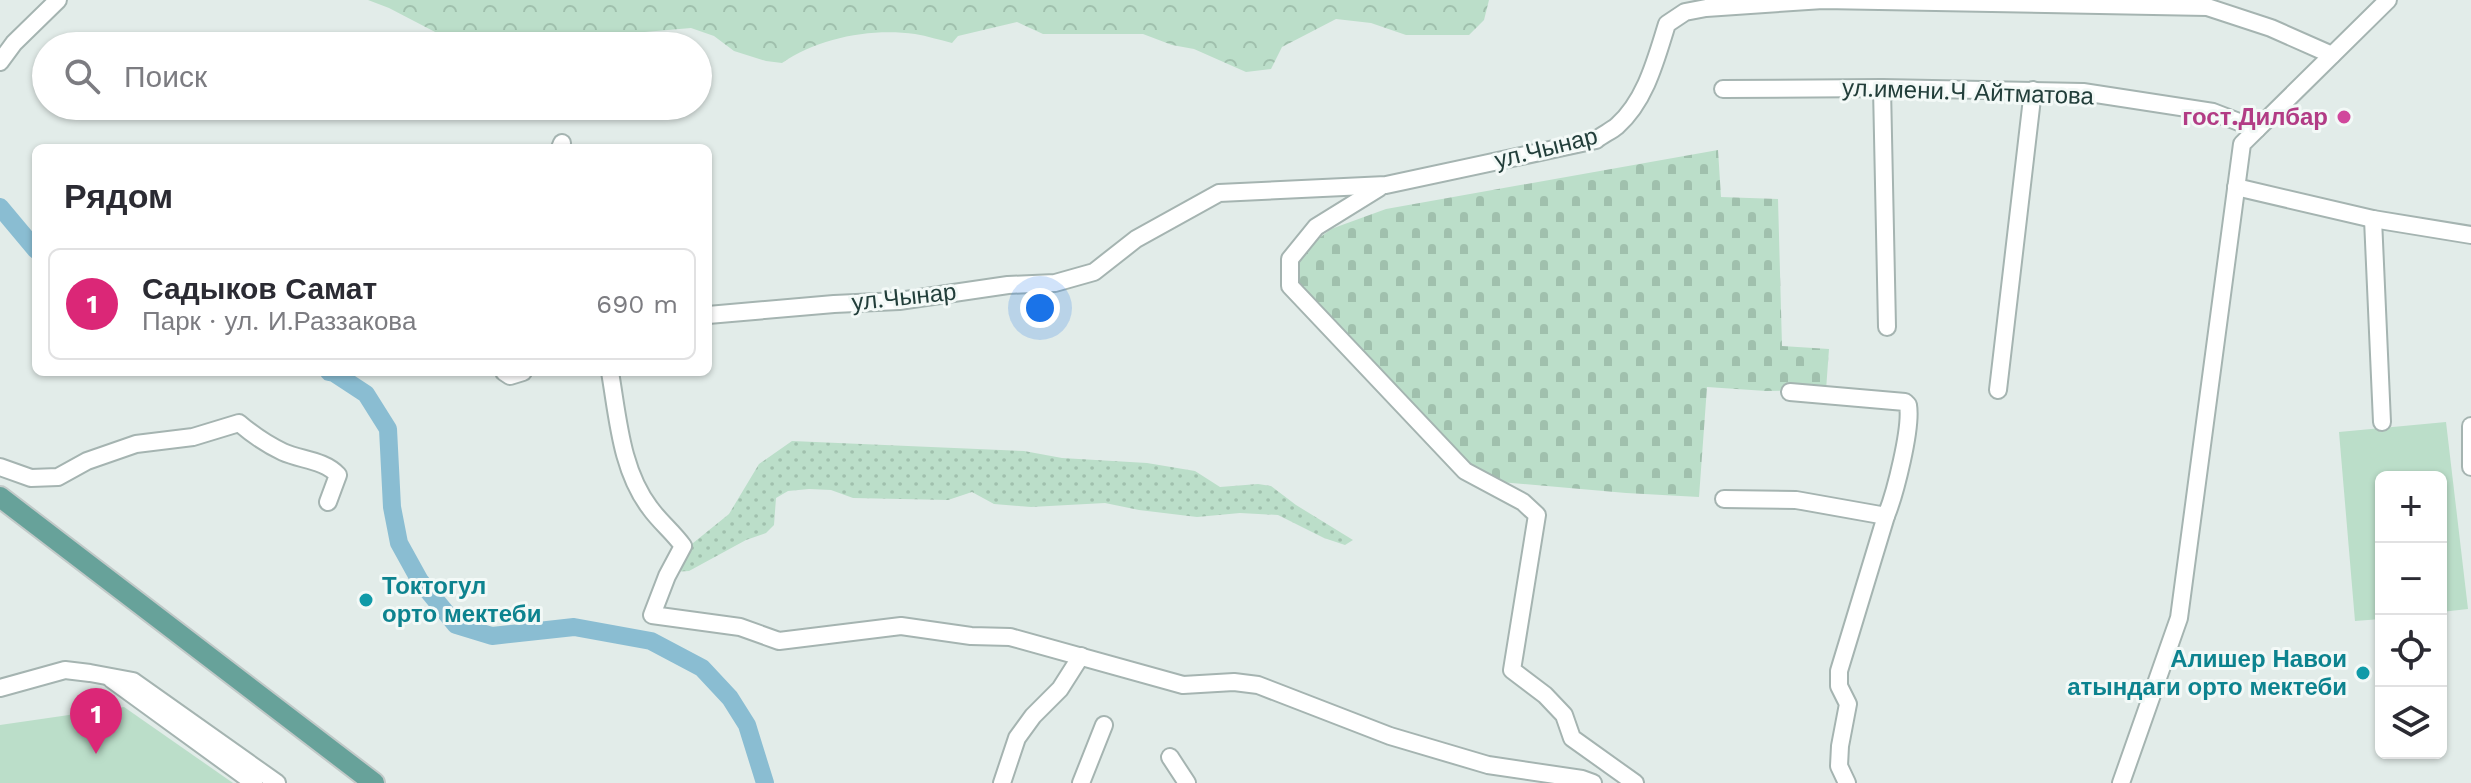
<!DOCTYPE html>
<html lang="ru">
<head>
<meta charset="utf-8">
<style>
	:root { --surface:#fff; --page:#f7f7f7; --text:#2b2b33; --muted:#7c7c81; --line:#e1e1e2; --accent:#db2777 }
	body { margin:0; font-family:"Work Sans",sans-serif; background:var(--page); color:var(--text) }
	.controls { position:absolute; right:24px; bottom:24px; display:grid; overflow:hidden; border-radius:12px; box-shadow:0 2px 6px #0004 }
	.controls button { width:72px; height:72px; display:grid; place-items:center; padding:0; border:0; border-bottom:2px solid var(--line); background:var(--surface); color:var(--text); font:40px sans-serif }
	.you { position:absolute; left:1040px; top:308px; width:28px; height:28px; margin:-20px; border:6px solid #fff; border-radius:50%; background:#1a73e8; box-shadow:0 0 0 12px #1a73e833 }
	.badge { display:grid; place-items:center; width:52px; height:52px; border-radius:50%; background:var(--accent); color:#fff; font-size:26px; font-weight:700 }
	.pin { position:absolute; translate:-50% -66px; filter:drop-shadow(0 2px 4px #0008) }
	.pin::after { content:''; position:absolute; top:42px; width:28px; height:24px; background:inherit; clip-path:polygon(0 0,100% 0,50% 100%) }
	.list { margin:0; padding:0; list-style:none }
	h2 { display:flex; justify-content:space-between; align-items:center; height:104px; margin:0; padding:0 32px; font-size:34px }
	h2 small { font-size:26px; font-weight:400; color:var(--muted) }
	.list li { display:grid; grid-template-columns:52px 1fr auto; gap:24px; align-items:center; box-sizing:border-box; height:112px; margin:0 16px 16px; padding:0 16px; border:2px solid var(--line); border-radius:12px }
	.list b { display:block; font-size:30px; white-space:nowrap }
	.list p { margin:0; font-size:26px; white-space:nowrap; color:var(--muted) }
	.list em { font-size:26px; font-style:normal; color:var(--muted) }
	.icon { flex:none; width:44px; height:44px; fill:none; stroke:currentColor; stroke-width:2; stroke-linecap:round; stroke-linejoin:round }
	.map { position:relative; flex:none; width:2471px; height:783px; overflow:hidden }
	.search { position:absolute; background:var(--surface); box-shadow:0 2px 6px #0004; left:32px; top:32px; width:680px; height:88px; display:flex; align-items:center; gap:20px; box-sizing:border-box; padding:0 28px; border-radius:44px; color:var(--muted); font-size:30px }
	.panel { position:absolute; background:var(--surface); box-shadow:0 2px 6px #0004; left:32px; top:144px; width:680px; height:232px; border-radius:12px }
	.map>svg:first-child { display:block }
</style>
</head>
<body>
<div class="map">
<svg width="2471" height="783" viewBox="0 0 2471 783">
	<defs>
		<pattern id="grass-dots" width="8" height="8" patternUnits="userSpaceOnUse" patternTransform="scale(2)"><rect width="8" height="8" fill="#bbdec9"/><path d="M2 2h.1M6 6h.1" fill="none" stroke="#a0c0ad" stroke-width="1.8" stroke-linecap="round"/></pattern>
		<pattern id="forest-crowns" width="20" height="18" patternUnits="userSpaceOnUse" patternTransform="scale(2)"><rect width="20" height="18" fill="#bbdec9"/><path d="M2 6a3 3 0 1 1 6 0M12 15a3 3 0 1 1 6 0" fill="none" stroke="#a0c0ad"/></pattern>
		<pattern id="cemetery-stones" width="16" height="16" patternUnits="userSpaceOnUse" patternTransform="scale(2)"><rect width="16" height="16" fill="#bbdec9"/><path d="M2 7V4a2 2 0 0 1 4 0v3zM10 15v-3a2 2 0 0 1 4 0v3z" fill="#a0c0ad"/></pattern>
	</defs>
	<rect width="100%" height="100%" fill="#e2ece9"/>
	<polygon fill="url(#grass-dots)" points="792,441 1024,451 1062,458 1147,463 1195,471 1220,487 1258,484 1271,486 1296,505 1353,540 1345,545 1324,538 1278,515 1240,513 1197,517 1139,510 1105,503 1031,507 994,504 972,492 948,500 853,498 831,490 809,489 788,491 776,498 774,525 766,533 746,540 689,571 672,572 677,556 729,514 759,464"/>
	<path fill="url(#forest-crowns)" d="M 368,0 L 1489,0 L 1484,20 L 1469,35 L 1406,35 L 1371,23 L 1336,19 L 1282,47 L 1271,69 L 1246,72 L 1194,49 L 1172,45 L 1143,34 L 1043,34 L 1017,22 L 958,36 L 952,43 C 940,40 927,36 915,34 C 870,28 819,38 782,63 L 766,61 L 734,51 L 714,36 L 691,28 L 633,33 L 606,46 L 462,46 L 389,8 Z"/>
	<polygon fill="url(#cemetery-stones)" points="1718,150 1721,197 1778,199 1782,346 1829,349 1826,390 1766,391 1707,387 1699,497 1626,493 1477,480 1295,283 1301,252 1331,229 1386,209"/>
	<g fill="#bbdec9">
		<polygon points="2446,422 2468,609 2441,612 2441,477 2381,477 2381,619 2355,621 2339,432"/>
		<polygon points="124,707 233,783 0,783 0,725"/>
	</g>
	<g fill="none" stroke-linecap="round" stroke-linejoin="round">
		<g stroke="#8abdd2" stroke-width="18">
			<polyline points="0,207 36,250"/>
			<polyline points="329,372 334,373 366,394 388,429 392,507 399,543 420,581 456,625 492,636 574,627 651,641 702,668 730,698 747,725 765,783"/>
		</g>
		<g stroke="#a5b4b1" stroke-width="20">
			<g id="minor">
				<polyline points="0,62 14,43 58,0"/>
				<polyline points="1882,88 1887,327"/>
				<polyline points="1723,89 1882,88 2083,92 2213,112 2257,129"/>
				<polyline points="560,148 562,143"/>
				<polyline points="2236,187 2373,219 2471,235"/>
				<polyline points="1379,188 1316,227 1290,259 1290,286 1465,471 1523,502 1537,515 1512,670 1545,695 1564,715 1572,738 1635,783"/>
				<polyline points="2373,219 2382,422"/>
				<path d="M 708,315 L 834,304 L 899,301 L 1008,285 L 1055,283 L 1094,272 L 1136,239 L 1219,193 L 1386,185 L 1596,140 C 1602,135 1611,131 1617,126 C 1646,100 1656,59 1667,24 L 1685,12 L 1706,8 L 1823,0 L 2207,7 L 2271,28 L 2332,55"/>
				<polyline points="504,372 510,376 523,372"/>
				<path d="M 610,372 C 618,418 621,470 650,508 C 660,522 673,532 683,546 L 667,576 L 652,615 L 740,627 L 779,641 L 901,626 L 971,636 L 1010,637 L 1183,685 L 1234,682 L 1258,685 L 1390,736 L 1488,765 L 1582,779 L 1593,783"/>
				<polyline points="1998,390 2033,90"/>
				<polyline points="2471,426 2471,467"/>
				<path d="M 0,467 L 31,478 L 58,477 L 87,461 L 136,444 L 193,437 L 239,423 C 253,435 266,444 283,452 C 301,460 324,460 338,475 L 328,502"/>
				<path d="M 1724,499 L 1796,500 L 1886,516 C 1895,494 1912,428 1908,405 L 1905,402 L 1790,392"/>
				<polyline points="111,679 254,783"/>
				<polyline points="0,688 65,670 90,673 133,681 277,783"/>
				<polyline points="1170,757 1187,783"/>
				<polyline points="1002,783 1017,738 1033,716 1060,689 1081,656"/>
				<polyline points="1081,783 1104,725"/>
				<polyline points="1847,783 1839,766 1840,746 1848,704 1839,686 1839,671 1886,516"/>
				<polyline points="2121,783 2179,618 2242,144 2388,0"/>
			</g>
		</g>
		<g stroke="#c1c9c8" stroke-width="24">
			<polyline id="major" points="0,497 374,783"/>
		</g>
		<use href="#minor" stroke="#fff" stroke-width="16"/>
		<use href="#major" stroke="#67a29a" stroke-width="20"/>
	</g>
	<circle fill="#d1479c" stroke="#f3f9f7" stroke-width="3" cx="2344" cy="117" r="8"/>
	<g fill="#0f9aa8" stroke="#f3f9f7" stroke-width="3">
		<circle cx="366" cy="600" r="8"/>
		<circle cx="2363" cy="673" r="8"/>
	</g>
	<g text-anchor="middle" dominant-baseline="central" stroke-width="6" stroke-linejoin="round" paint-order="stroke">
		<g font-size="24" fill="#223e3a" stroke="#f3f9f7">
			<text transform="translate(1968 92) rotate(2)">ул.имени.Ч Айтматова</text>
			<text transform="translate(1546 148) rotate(-14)">ул.Чынар</text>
			<text transform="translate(904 297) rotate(-6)">ул.Чынар</text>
		</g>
		<g font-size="24" font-weight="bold" fill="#b23c85" stroke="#f3f9f7" text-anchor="end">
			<text x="2328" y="117">гост.Дилбар</text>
		</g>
		<g font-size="24" font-weight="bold" fill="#0d838f" stroke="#f3f9f7" text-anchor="start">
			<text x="382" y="586">Токтогул<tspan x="382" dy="28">орто мектеби</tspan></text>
			<text x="2347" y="659" text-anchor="end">Алишер Навои<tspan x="2347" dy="28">атындаги орто мектеби</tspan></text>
		</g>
	</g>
</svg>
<div class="controls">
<button>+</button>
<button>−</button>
<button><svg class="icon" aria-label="locate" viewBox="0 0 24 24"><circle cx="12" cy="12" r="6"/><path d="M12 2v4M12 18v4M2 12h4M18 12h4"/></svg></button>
<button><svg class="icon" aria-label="layers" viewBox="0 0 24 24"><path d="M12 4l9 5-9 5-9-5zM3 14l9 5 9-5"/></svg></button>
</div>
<div class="you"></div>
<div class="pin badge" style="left:96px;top:754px">1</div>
<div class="search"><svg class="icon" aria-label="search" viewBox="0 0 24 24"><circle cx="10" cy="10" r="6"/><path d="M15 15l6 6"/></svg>Поиск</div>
<section class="panel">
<h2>Рядом<small></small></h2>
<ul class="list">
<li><span class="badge">1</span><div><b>Садыков Самат</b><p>Парк · ул. И.Раззакова</p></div><em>690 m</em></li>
</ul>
</section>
</div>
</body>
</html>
